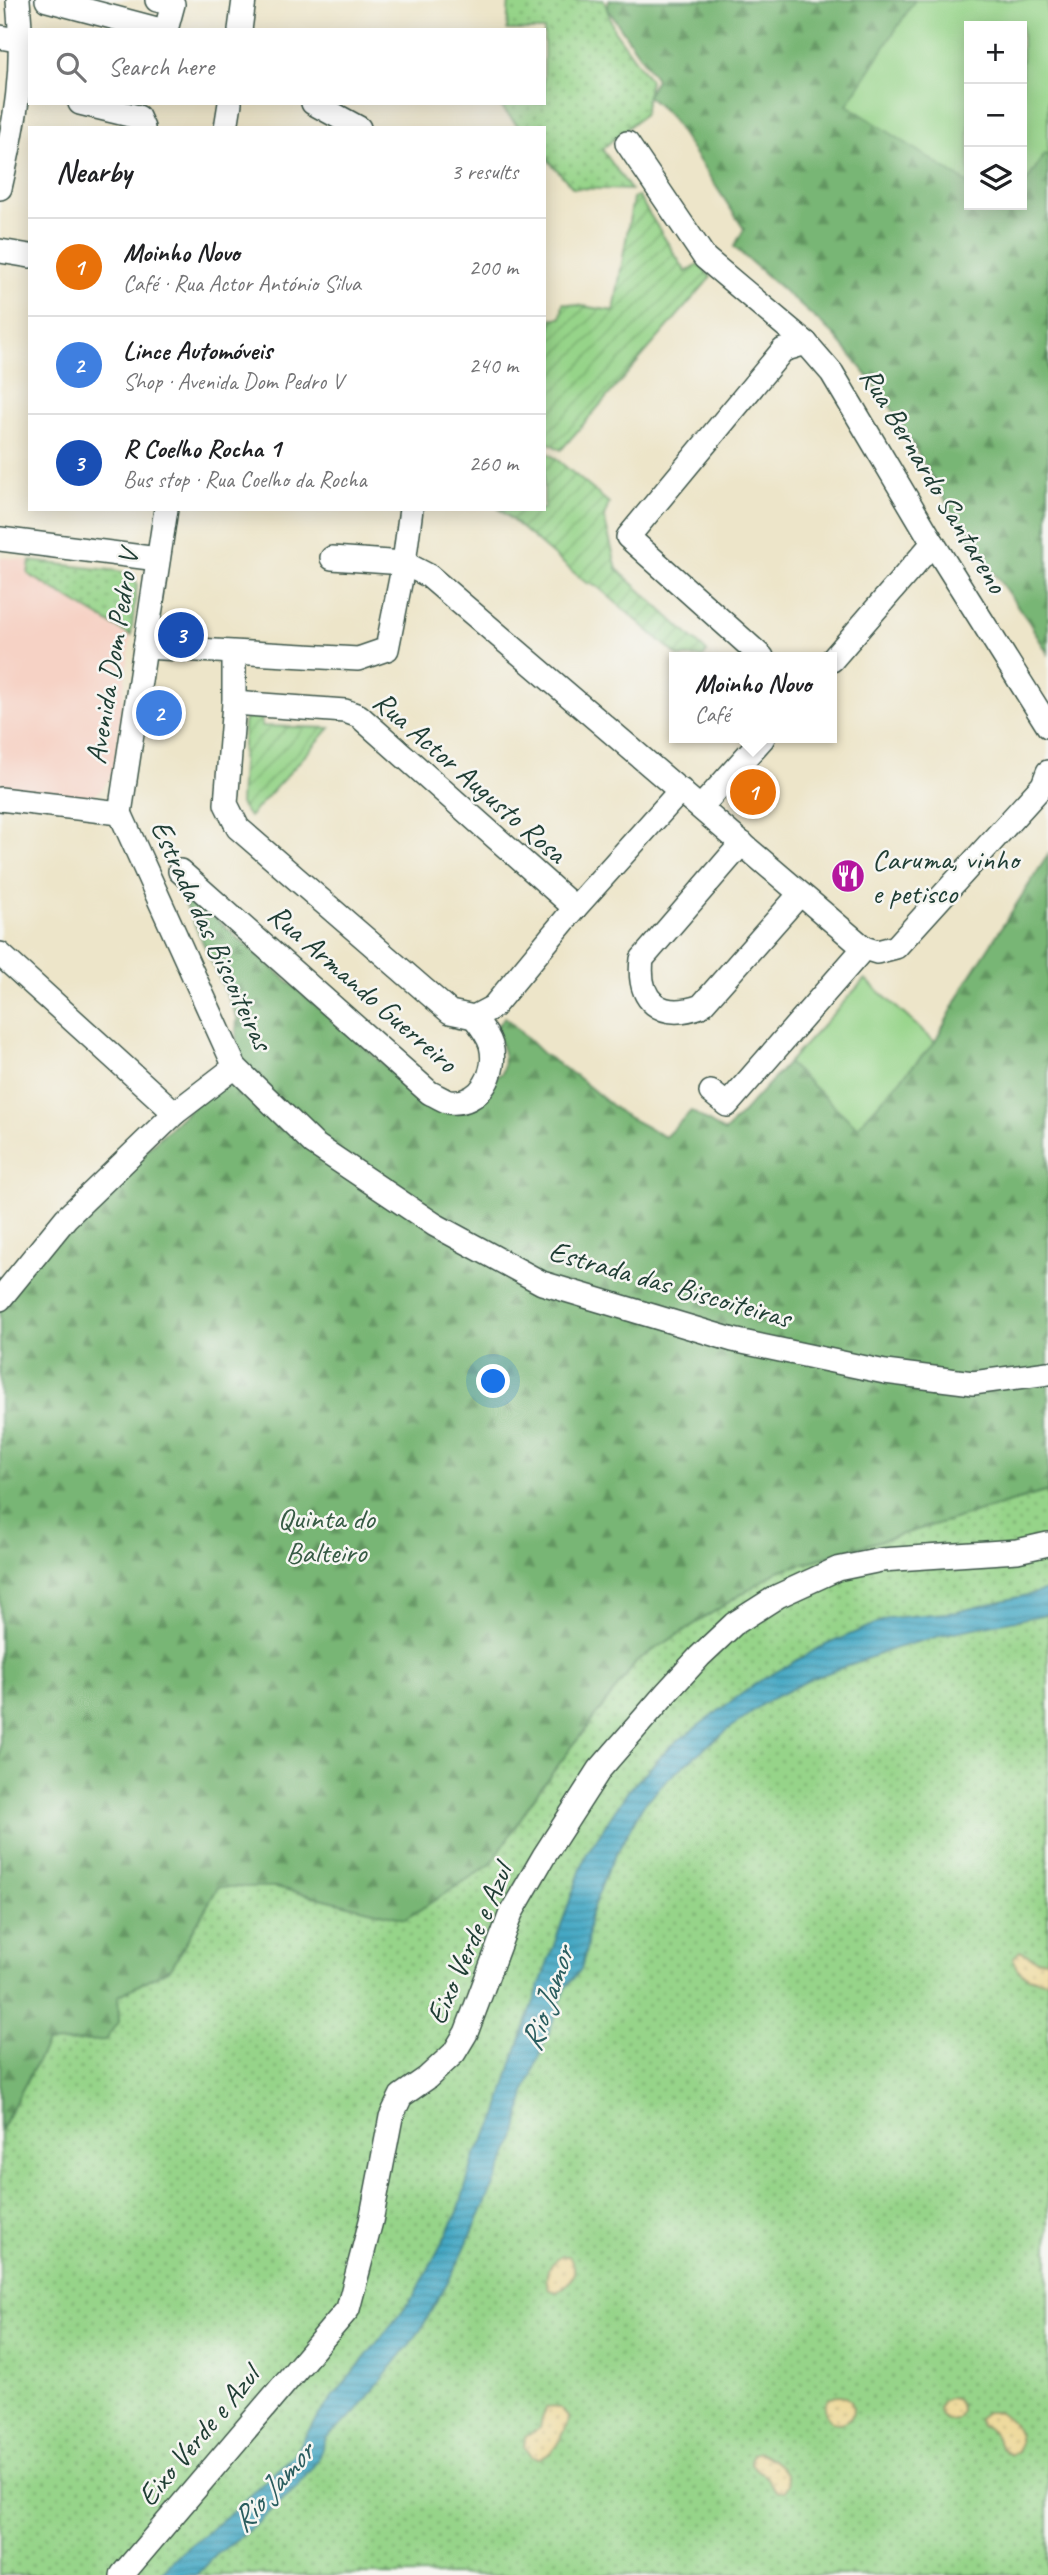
<!DOCTYPE html>
<html lang="en">
<head>
<meta charset="utf-8">
<style>
	:root { --surface:#fff; --page:#f2f2f2; --text:#202124; --muted:#757577; --line:#e0e0e0; --accent:#b5179e }
	body { margin:0; font-family:Caveat,sans-serif; background:var(--page); color:var(--text) }
	.controls { position:absolute; right:21px; top:21px; display:grid; overflow:hidden; border-radius:0px; box-shadow:0 4px 18px #0003 }
	.controls button { width:63px; height:63px; display:grid; place-items:center; padding:0; border:0; border-bottom:2px solid var(--line); background:var(--surface); color:var(--text); font:35px sans-serif }
	.you { position:absolute; left:494px; top:1382px; width:24px; height:24px; margin:-18px; border:5px solid #fff; border-radius:50%; background:#1a73e8; box-shadow:0 0 0 10px #1a73e833 }
	.badge { display:grid; place-items:center; width:46px; height:46px; border-radius:50%; background:var(--accent); color:#fff; font-size:23px; font-weight:700 }
	.pin { position:absolute; translate:-50% -50%; border:4px solid #fff; box-shadow:0 2px 7px #0006 }
	.popup { position:absolute; left:669px; top:652px; width:168px; height:91px; box-sizing:border-box; display:grid; place-content:center; border-radius:0px; background:var(--surface); filter:drop-shadow(0 2px 5px #0005); font-size:23px; white-space:nowrap; color:var(--muted) }
	.popup b { font-size:26px; color:var(--text) }
	.popup::after { content:''; position:absolute; left:50%; top:100%; margin-left:-14px; border:14px solid transparent; border-top-color:var(--surface) }
	.list { margin:0; padding:0; list-style:none }
	h2 { display:flex; justify-content:space-between; align-items:center; height:91px; margin:0; padding:0 28px; font-size:30px }
	h2 small { font-size:23px; font-weight:400; color:var(--muted) }
	.list li { display:grid; grid-template-columns:46px 1fr auto; gap:21px; align-items:center; box-sizing:border-box; height:98px; padding:0 28px; border-top:2px solid var(--line) }
	.list b { display:block; font-size:26px; white-space:nowrap }
	.list p { margin:0; font-size:23px; white-space:nowrap; color:var(--muted) }
	.list em { font-size:23px; font-style:normal; color:var(--muted) }
	.icon { flex:none; width:38px; height:38px; fill:none; stroke:currentColor; stroke-width:2; stroke-linecap:round; stroke-linejoin:round }
	.map { position:relative; flex:none; width:1048px; height:2575px; overflow:hidden }
	.search { position:absolute; background:var(--surface); box-shadow:0 4px 18px #0003; left:28px; top:28px; width:518px; height:77px; display:flex; align-items:center; gap:18px; box-sizing:border-box; padding:0 24px; border-radius:0px; color:var(--muted); font-size:26px }
	.panel { position:absolute; background:var(--surface); box-shadow:0 4px 18px #0003; left:28px; top:126px; width:518px; height:385px; border-radius:0px }
	.map>svg:first-child { display:block }
</style>
</head>
<body>
<div class="map">
<svg width="1048" height="2575" viewBox="0 0 1048 2575">
	<defs>
		<pattern id="grass-dots" width="8" height="8" patternUnits="userSpaceOnUse" patternTransform="scale(1.75)"><rect width="8" height="8" fill="#96d489"/><path d="M2 2h.1M6 6h.1" fill="none" stroke="#7aad71" stroke-width="1.8" stroke-linecap="round"/></pattern>
		<pattern id="forest-firs" width="22" height="20" patternUnits="userSpaceOnUse" patternTransform="scale(1.75)"><rect width="22" height="20" fill="#78b675"/><path d="M5 1l3.5 6h-7zM16 11l3.5 6h-7z" fill="#629561"/></pattern>
		<pattern id="sand-dots" width="8" height="8" patternUnits="userSpaceOnUse" patternTransform="scale(1.75)"><rect width="8" height="8" fill="#eeda9e"/><path d="M2 2h.1M6 6h.1" fill="none" stroke="#ccbc89" stroke-width="1.8" stroke-linecap="round"/></pattern>
		<pattern id="garden-furrows" width="10" height="10" patternUnits="userSpaceOnUse" patternTransform="scale(1.75)"><rect width="10" height="10" fill="#96d489"/><path d="M-1 1l2-2M0 10L10 0M9 11l2-2" fill="none" stroke="#7aad71"/></pattern>
		<pattern id="water-rules" width="6" height="5" patternUnits="userSpaceOnUse" patternTransform="scale(1.75)"><rect width="6" height="5" fill="#44a8c4"/><path d="M0 2.5h6" fill="none" stroke="#388aa0"/></pattern>
	</defs>
	<rect width="100%" height="100%" fill="#f6f6f2"/>
	<filter id="ink" filterUnits="userSpaceOnUse"><feTurbulence type="fractalNoise" baseFrequency=".0143" numOctaves="2"/><feDisplacementMap in="SourceGraphic" scale="14" xChannelSelector="R" yChannelSelector="G"/><feConvolveMatrix kernelMatrix="1 2 1 2 8 2 1 2 1" color-interpolation-filters="sRGB"/></filter>
	<filter id="wash" filterUnits="userSpaceOnUse"><feTurbulence type="fractalNoise" baseFrequency=".00686" numOctaves="4" result="noise"/><feDisplacementMap in="SourceGraphic" scale="28" xChannelSelector="R" yChannelSelector="G"/><feGaussianBlur stdDeviation="1.57" result="paint"/><feColorMatrix in="noise" values="0 0 0 0 0 0 0 0 0 0 0 0 0 0 0 0 0 1.4 0 .05"/><feComposite in="paint" operator="in"/></filter>
	<g filter="url(#wash)">
		<rect width="100%" height="100%" fill="#ede5c9"/>
		<polygon fill="#f6d2c5" points="0,557 119,571 134,576 137,585 136,597 113,772 104,787 96,794 78,797 0,787"/>
		<g fill="url(#grass-dots)" stroke="#5a885e" stroke-width="2">
			<polygon points="509,0 604,0 614,30 650,80 644,114 602,149 631,190 573,188 544,155 544,128 520,128 498,103 544,103 544,30 507,30"/>
			<polygon points="30,561 119,571 134,576 137,585 131,636 28,574"/>
			<polygon points="1048,1491 1048,2575 0,2575 0,2131 47,2042 119,2022 118,1996 171,1968 218,1887 276,1887 405,1919 491,1864 537,1793 638,1660 778,1571"/>
		</g>
		<g fill="url(#forest-firs)" stroke="#4c7a54" stroke-width="2" fill-rule="evenodd">
			<path d="M 609,0 L 1048,0 L 1048,654 L 1029,622 L 964,532 L 885,397 L 834,335 L 734,247 L 744,229 L 669,115 L 647,96 L 656,79 L 607,8 ZM 969,26 L 1022,26 L 1022,205 L 969,205 Z"/>
			<path d="M 1048,855 L 1048,1491 L 778,1571 L 638,1660 L 537,1793 L 491,1864 L 405,1919 L 276,1887 L 218,1887 L 171,1968 L 118,1996 L 119,2022 L 106,2040 L 47,2043 L 0,2131 L 0,1299 L 34,1255 L 235,1067 L 237,1017 L 176,884 L 405,1083 L 443,1106 L 502,1073 C 506,1055 503,1045 494,1029 L 505,1017 L 542,1053 L 576,1076 L 622,1114 L 665,1137 L 691,1111 L 725,1132 L 788,1063 L 857,1127 L 935,1042 L 966,983 Z"/>
		</g>
		<g fill="url(#sand-dots)" stroke="#868c69" stroke-width="2">
			<path d="M 1020,1951 L 1037,1960 L 1048,1959 L 1048,1981 C 1032,1980 1016,1975 1013,1958 Z"/>
			<path d="M 562,2256 L 569,2256 C 581,2271 571,2283 557,2292 L 549,2290 C 543,2274 548,2265 562,2256 Z"/>
			<circle cx="839" cy="2409" r="14"/>
			<circle cx="950" cy="2409" r="11"/>
			<path d="M 547,2407 L 560,2408 L 568,2417 C 568,2431 549,2467 531,2456 C 528,2454 527,2450 524,2447 L 525,2437 L 540,2428 L 542,2417 Z"/>
			<path d="M 986,2412 L 999,2412 C 1013,2421 1025,2435 1017,2452 L 1011,2455 C 993,2447 1002,2432 981,2426 L 978,2418 Z"/>
			<path d="M 759,2452 C 774,2459 786,2468 789,2484 L 785,2491 L 778,2492 C 772,2487 771,2484 767,2478 C 761,2471 754,2471 750,2462 L 752,2454 Z"/>
		</g>
		<g fill="url(#garden-furrows)" stroke="#5a885e" stroke-width="2">
			<polygon points="638,196 686,272 698,264 711,277 561,450 544,440 544,367 552,318 561,318 563,303 614,311 633,198"/>
			<polygon points="544,451 555,458 609,503 604,517 617,569 707,652 703,657 679,657 598,587 585,582 499,509 544,509"/>
			<polygon points="254,712 261,712 262,726 330,728 249,817 240,804 244,723 247,716"/>
		</g>
		<g fill="#96d489" stroke="#5a885e" stroke-width="2">
			<polygon points="915,0 1048,0 1048,155 1045,153 1022,189 1022,26 969,26 969,184 847,105"/>
			<polygon points="865,979 935,1042 857,1127 788,1063"/>
		</g>
		<polygon fill="url(#water-rules)" stroke="#32727c" stroke-width="2" points="1048,1590 1048,1614 954,1632 896,1648 811,1679 765,1702 708,1745 667,1780 643,1805 607,1871 589,1919 587,1946 581,1969 567,1986 526,2089 515,2139 457,2265 420,2331 355,2413 326,2438 317,2461 297,2487 259,2522 216,2555 197,2575 159,2575 182,2552 237,2508 292,2456 319,2415 415,2295 458,2212 475,2155 496,2120 511,2066 586,1855 628,1791 672,1745 758,1682 821,1647 889,1618 956,1612"/>
	</g>
	<g filter="url(#ink)">
		<g fill="none" stroke-linecap="round" stroke-linejoin="round">
			<g stroke="#3e564a" stroke-width="26">
				<g id="minor">
					<polyline points="47,0 161,30"/>
					<polyline points="157,0 173,4 166,30"/>
					<polyline points="240,30 244,0"/>
					<polyline points="0,37 22,41"/>
					<polyline points="80,103 138,117 143,128"/>
					<polyline points="313,103 359,128"/>
					<polyline points="226,128 230,103"/>
					<polyline points="627,143 705,258 806,343 832,373 933,543 1048,726"/>
					<path d="M 0,188 C 16,119 25,71 18,0"/>
					<polyline points="0,251 30,256"/>
					<polyline points="0,539 158,559"/>
					<polyline points="332,558 404,563 429,576 864,948 877,952 896,947 1043,785 1048,772"/>
					<polyline points="145,647 358,659 387,649 404,563 411,509"/>
					<polyline points="234,653 234,703 226,804 238,828 450,1012 474,1017 493,1007 575,908 681,790"/>
					<polyline points="762,657 628,537 783,350 806,343"/>
					<polyline points="832,660 933,543"/>
					<polyline points="234,703 345,711 359,716 575,908"/>
					<polyline points="0,799 120,813"/>
					<polyline points="701,807 763,738"/>
					<polyline points="120,813 235,1067 314,1144 435,1225 542,1283 733,1340 885,1372 973,1383 1048,1373"/>
					<polyline points="120,813 166,509"/>
					<path d="M 742,843 L 642,959 C 637,1001 660,1021 701,1006 L 800,894"/>
					<path d="M 180,871 L 430,1093 C 436,1095 444,1101 450,1102 C 481,1105 498,1072 491,1045 C 488,1035 480,1025 474,1017"/>
					<polyline points="0,954 175,1113"/>
					<polyline points="711,1092 727,1105 864,948"/>
					<polyline points="0,1299 66,1218 175,1113 235,1067"/>
					<polyline points="122,2575 348,2309 371,2221 391,2117 401,2096 427,2078 454,2053 466,2033 511,1913 544,1856 600,1769 666,1693 700,1656 734,1624 778,1596 837,1569 881,1560 1017,1551 1048,1544"/>
				</g>
			</g>
			<use href="#minor" stroke="#fff" stroke-width="23"/>
		</g>
	</g>
	<defs>
		<g id="restaurant-disc" transform="scale(1.75)"><circle r="9.5" fill="#b5179e" stroke="#f6f6f2"/><path d="M-5-6h1v4h1v-4h1v4h1v-4h1v5L-1.5 .5V6h-2V.5L-5-1ZM5-6V6H3V1.5H1.5Q1.5-4 5-6Z" fill="#fff"/></g>
	</defs>
	<g fill-rule="evenodd">
		<use href="#restaurant-disc" x="848" y="876"/>
	</g>
	<g text-anchor="middle" dominant-baseline="central" stroke-width="5" stroke-linejoin="round" paint-order="stroke">
		<g font-size="30" fill="#1f3d34" stroke="#f6f6f2">
			<text transform="translate(934 480) rotate(59)">Rua Bernardo Santareno</text>
			<text transform="translate(112 657) rotate(-81)">Avenida Dom Pedro V</text>
			<text transform="translate(470 777) rotate(41)">Rua Actor Augusto Rosa</text>
			<text transform="translate(212 935) rotate(65)">Estrada das Biscoiteiras</text>
			<text transform="translate(363 988) rotate(41)">Rua Armando Guerreiro</text>
			<text transform="translate(670 1284) rotate(16)">Estrada das Biscoiteiras</text>
			<text transform="translate(469 1944) rotate(-66)">Eixo Verde e Azul</text>
			<text transform="translate(198 2436) rotate(-50)">Eixo Verde e Azul</text>
		</g>
		<g font-size="30" fill="#1f3d34" stroke="#f6f6f2" text-anchor="start">
			<text x="872" y="859">Caruma, vinho<tspan x="872" dy="34">e petisco</tspan></text>
		</g>
		<g font-size="30" fill="#375b45" stroke="#f6f6f2">
			<text x="326" y="1518">Quinta do<tspan x="326" dy="34">Balteiro</tspan></text>
		</g>
		<g font-size="32" font-style="italic" fill="#2a5d5f" stroke="#f6f6f2">
			<text transform="translate(547 1999) rotate(-71)">Rio Jamor</text>
			<text transform="translate(272 2487) rotate(-48)">Rio Jamor</text>
		</g>
	</g>
</svg>
<div class="controls">
<button>+</button>
<button>−</button>
<button><svg class="icon" aria-label="layers" viewBox="0 0 24 24"><path d="M12 4l9 5-9 5-9-5zM3 14l9 5 9-5"/></svg></button>
</div>
<div class="you"></div>
<div class="pin badge" style="left:753px;top:792px;background:#e8710a">1</div>
<div class="popup"><b>Moinho Novo</b>Café</div>
<div class="pin badge" style="left:159px;top:713px;background:#3f7fe0">2</div>
<div class="pin badge" style="left:181px;top:635px;background:#1a4fb4">3</div>
<div class="search"><svg class="icon" aria-label="search" viewBox="0 0 24 24"><circle cx="10" cy="10" r="6"/><path d="M15 15l6 6"/></svg>Search here</div>
<section class="panel">
<h2>Nearby<small>3 results</small></h2>
<ul class="list">
<li><span class="badge" style="background:#e8710a">1</span><div><b>Moinho Novo</b><p>Café · Rua Actor António Silva</p></div><em>200 m</em></li>
<li><span class="badge" style="background:#3f7fe0">2</span><div><b>Lince Automóveis</b><p>Shop · Avenida Dom Pedro V</p></div><em>240 m</em></li>
<li><span class="badge" style="background:#1a4fb4">3</span><div><b>R Coelho Rocha 1</b><p>Bus stop · Rua Coelho da Rocha</p></div><em>260 m</em></li>
</ul>
</section>
</div>
</body>
</html>
